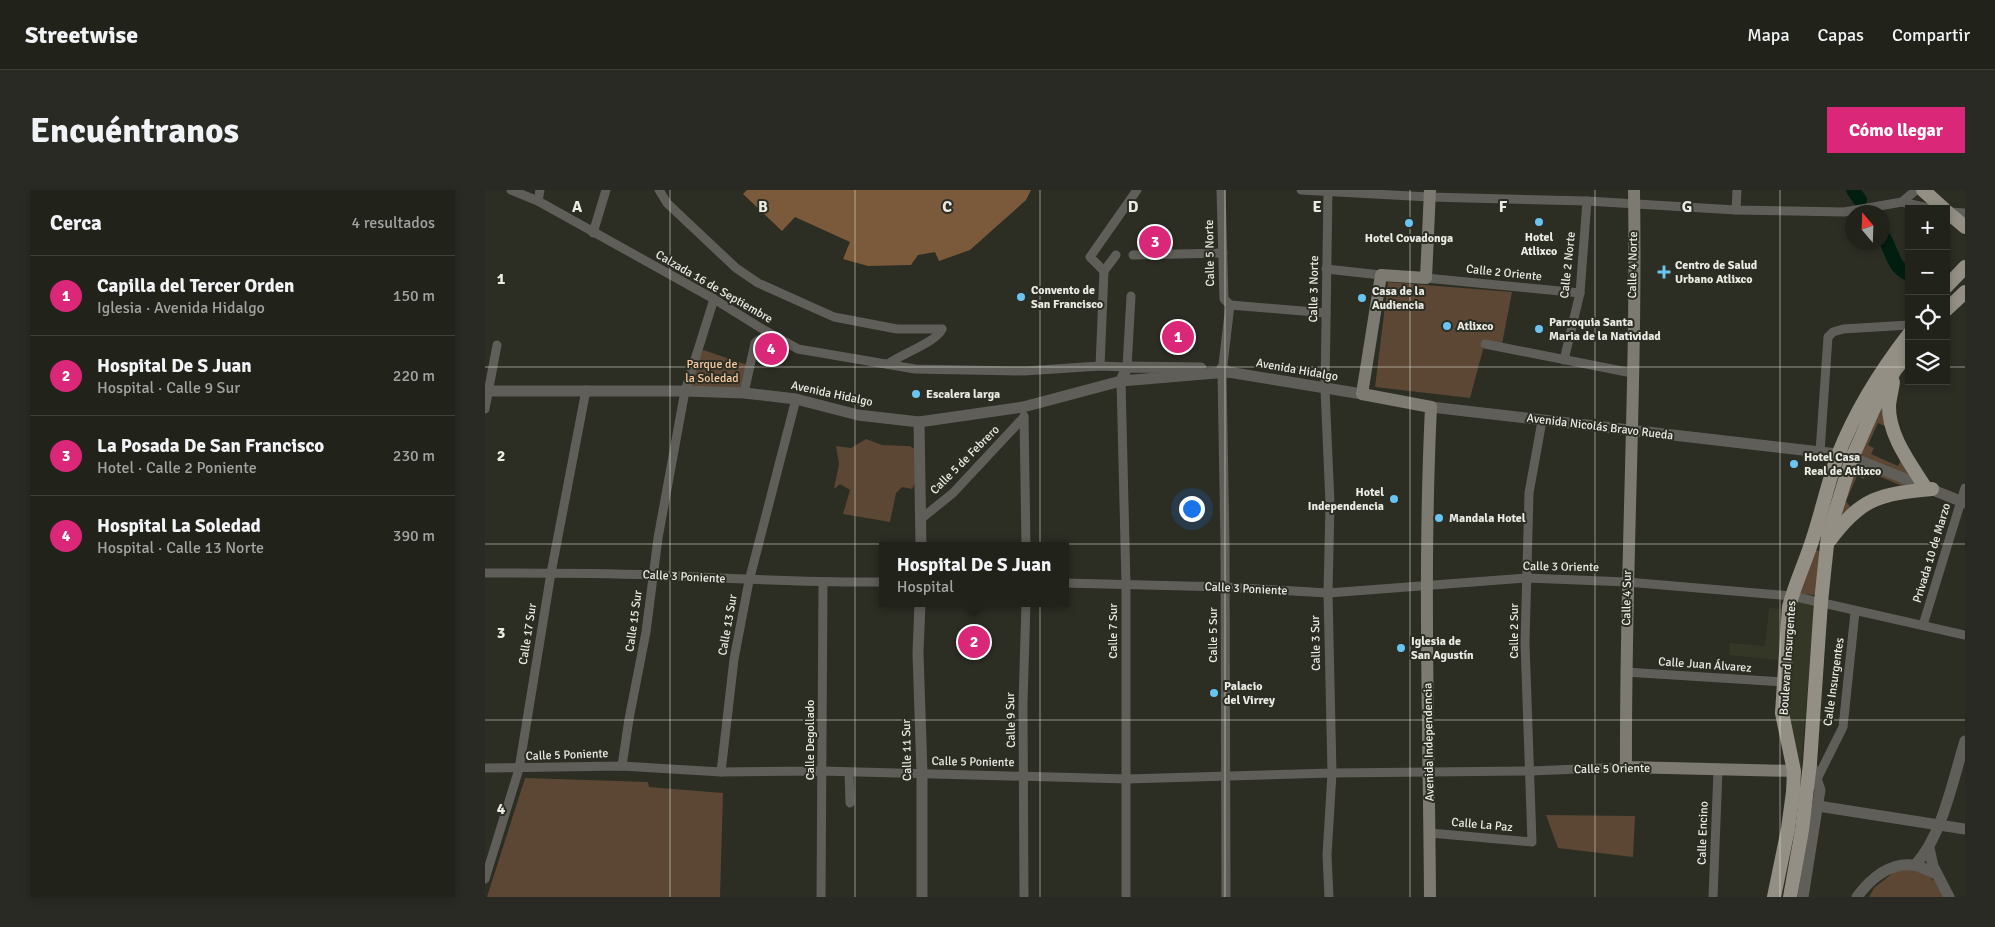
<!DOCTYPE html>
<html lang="es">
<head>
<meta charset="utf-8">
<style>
	:root { --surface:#21221a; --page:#292a23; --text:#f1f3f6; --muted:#a2a4a2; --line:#3e3f39; --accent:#db2777 }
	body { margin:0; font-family:Signika,sans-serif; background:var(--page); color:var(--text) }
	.controls { position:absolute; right:15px; top:15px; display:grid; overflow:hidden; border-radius:0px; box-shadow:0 2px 8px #0003 }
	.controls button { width:45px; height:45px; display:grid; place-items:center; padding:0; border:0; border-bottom:1px solid var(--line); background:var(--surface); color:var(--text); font:25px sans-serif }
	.compass { position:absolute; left:1360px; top:15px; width:45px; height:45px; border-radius:50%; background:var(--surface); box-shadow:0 2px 8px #0003; rotate:341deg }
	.you { position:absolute; left:706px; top:318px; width:18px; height:18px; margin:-12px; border:4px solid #fff; border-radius:50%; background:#1a73e8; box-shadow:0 0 0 8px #1a73e833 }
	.badge { display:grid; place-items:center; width:32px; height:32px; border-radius:50%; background:var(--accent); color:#fff; font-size:16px; font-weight:700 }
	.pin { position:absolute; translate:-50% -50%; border:2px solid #fff; box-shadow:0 1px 5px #0006 }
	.popup { position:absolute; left:394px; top:352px; width:190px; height:65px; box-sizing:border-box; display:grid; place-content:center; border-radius:0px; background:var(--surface); filter:drop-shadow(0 1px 4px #0005); font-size:16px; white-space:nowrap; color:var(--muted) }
	.popup b { font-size:19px; color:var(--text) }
	.popup::after { content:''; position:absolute; left:50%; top:100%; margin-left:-10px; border:10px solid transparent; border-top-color:var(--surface) }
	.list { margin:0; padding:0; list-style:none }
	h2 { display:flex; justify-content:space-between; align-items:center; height:65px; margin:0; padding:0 20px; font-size:21px }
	h2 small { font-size:16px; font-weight:400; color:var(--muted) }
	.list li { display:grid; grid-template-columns:32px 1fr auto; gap:15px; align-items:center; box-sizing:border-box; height:80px; padding:0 20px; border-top:1px solid var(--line) }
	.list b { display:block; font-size:19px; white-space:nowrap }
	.list p { margin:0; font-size:16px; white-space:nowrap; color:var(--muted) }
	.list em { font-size:16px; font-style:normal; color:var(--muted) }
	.icon { flex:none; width:28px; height:28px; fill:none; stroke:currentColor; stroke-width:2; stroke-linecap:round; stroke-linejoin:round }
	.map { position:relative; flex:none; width:1480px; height:707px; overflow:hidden; border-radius:0px }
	header { display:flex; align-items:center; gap:30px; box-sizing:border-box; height:70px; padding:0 25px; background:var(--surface); border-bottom:1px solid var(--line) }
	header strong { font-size:24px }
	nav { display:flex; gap:28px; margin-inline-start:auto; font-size:18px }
	.intro { display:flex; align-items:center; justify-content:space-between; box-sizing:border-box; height:120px; padding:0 30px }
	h1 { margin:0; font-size:35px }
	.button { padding:12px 22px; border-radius:0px; background:var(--accent); color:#fff; font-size:18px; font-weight:700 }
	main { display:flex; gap:30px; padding:0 30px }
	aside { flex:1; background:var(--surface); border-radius:0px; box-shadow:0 2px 8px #0003 }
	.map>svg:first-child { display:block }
</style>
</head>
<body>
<header>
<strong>Streetwise</strong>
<nav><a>Mapa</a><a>Capas</a><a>Compartir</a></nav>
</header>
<div class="intro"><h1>Encuéntranos</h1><a class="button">Cómo llegar</a></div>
<main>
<aside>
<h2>Cerca<small>4 resultados</small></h2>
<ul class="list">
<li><span class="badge">1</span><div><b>Capilla del Tercer Orden</b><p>Iglesia · Avenida Hidalgo</p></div><em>150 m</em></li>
<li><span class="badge">2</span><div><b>Hospital De S Juan</b><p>Hospital · Calle 9 Sur</p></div><em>220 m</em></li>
<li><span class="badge">3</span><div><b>La Posada De San Francisco</b><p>Hotel · Calle 2 Poniente</p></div><em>230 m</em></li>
<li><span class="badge">4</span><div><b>Hospital La Soledad</b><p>Hospital · Calle 13 Norte</p></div><em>390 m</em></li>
</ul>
</aside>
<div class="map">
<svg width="1480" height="707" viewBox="0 0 1480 707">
	<rect width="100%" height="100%" fill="#2c2d23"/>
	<g fill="#353726">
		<polygon points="1312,411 1328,414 1330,417 1316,576 1311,576 1301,523 1309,414"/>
		<polygon points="1284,418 1300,419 1294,470 1244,465 1245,453 1280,456"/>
	</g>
	<g fill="#5b4734">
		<polygon points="903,92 1027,102 1017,154 1000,152 985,208 890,197"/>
		<polygon points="215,159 263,175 256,199 203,197"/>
		<polygon points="1397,213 1404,238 1393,233 1383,255 1389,258 1386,264 1413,276 1417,268 1434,290 1417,296 1382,281 1379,289 1372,286 1361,311 1366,318 1353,332 1370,273 1374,272 1377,265 1375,261"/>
		<polygon points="381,249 397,255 424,256 432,260 431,291 427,299 417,297 411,303 405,332 358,324 365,300 355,294 349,299 354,274 351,256 366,258"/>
		<polygon points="1330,359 1335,362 1330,405 1314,404"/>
		<polygon points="40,588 163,592 164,597 238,603 235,707 2,707"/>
		<polygon points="1061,625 1150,626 1148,667 1073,658"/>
		<polygon points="1431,678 1450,691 1458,707 1384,707 1389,698 1409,682"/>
	</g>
	<polygon fill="#7b5a3b" points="262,0 546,0 541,10 485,60 454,71 450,62 433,65 426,75 383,76 358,69 365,52 310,27 297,41 258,4"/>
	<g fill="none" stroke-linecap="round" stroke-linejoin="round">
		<g stroke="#001f10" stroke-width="14">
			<polyline points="1368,0 1375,10"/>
			<path d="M 1398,46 C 1407,59 1407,78 1424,84"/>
		</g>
		<g stroke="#605e59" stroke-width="9">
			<polyline points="26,0 53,11 229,109 279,140 313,159 430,179 539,181 615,176 642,177 646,106"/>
			<polyline points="174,0 182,13 251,78 273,93 349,127 412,139 457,139"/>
			<polyline points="736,0 739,109 745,115 737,183 740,354 741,707"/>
			<polyline points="816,0 944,7 1102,11 1251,20 1359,22 1417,12 1447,19"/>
			<polyline points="843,0 840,199 845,314 843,403 847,583 842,665 844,707"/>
			<polyline points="53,11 55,0"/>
			<polyline points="1417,12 1431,0"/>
			<polyline points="1251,20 1252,0"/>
			<polyline points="1464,22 1480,23"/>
			<polyline points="108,43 121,0"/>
			<polyline points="648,65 738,63"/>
			<polyline points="841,79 896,85"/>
			<polyline points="619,81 605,67 652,0"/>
			<polyline points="941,88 1095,103"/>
			<polyline points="745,115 841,123"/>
			<polyline points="1000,154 1147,183"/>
			<polyline points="1079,170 1095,103 1102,11"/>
			<path d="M 403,174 C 416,164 452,152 457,139"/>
			<polyline points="615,176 619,81 631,65"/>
			<polyline points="636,191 641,395 641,707"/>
			<path d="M 259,203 L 270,153 C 277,145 285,150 294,153"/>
			<polyline points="0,219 12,155"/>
			<polyline points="539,226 541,356"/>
			<polyline points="1335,262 1343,147 1348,142 1358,139 1424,135"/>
			<polyline points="437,328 468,303 539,227"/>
			<path d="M 0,383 C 56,383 111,383 167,385 C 244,388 320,393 398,392"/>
			<polyline points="580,393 740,397 843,403 1042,388 1142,392 1307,406 1480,445"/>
			<polyline points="1438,435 1480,298"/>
			<polyline points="1140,482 1299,492"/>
			<polyline points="137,576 144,529 161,442 173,348 200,201 229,109"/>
			<polyline points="0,578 137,576 236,582 337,581 642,589 847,583 1046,581 1141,577"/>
			<polyline points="236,582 249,469 264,391 311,209"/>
			<polyline points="364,583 365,613"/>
			<polyline points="1331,591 1358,537 1370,422"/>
			<polyline points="945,643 1047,652 1040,453 1044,303 1057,231"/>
			<polyline points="0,689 34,579 66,383 101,200"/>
			<polyline points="336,707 338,393"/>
			<polyline points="539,707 538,513 541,413"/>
			<polyline points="1228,707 1233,580"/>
		</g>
		<g stroke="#605e59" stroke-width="11">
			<polyline points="737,178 743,182 877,204"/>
			<polyline points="636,191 642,177 716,178"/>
			<polyline points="0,201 200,201 259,203 311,209 373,225 434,232 538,217 636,191 743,182"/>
			<polyline points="946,217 1361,265 1480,313"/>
			<polyline points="434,232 436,356"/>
			<polyline points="435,413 433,463 437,583 437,707"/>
			<polyline points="1333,616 1480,639"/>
			<polyline points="1444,658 1448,676 1464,707"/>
			<path d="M 1430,675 C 1457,647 1468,589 1480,551"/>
			<polyline points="1318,707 1335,600 1326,574"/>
			<path d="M 1372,707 C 1385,689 1405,672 1428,675 C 1436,676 1444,681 1451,684"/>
		</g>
		<g stroke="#7d7a72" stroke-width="12">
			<path d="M 945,0 L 941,88 L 896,85 L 877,204 L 946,217 C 938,380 944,544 945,707"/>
			<path d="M 1149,0 C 1152,192 1140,384 1141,577 L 1309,581"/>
		</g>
		<g stroke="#938f85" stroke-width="14">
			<polyline points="1438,0 1459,19"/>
			<polyline points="1461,21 1480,37"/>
			<polyline points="1461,97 1480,77"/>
			<polyline points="1461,120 1480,102"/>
			<path d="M 1408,192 C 1407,199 1405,207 1404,215 C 1403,245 1425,273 1440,297"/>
			<path d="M 1345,350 C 1377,307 1395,304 1447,299"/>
			<path d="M 1289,707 L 1303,639 L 1308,602 L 1309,581 L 1297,523 L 1304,417 C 1310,393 1321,371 1328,348 C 1337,321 1343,292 1353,265 C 1370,222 1396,180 1424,144"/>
			<polyline points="1305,707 1317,640 1325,573 1336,412 1343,345 1367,268 1389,218 1410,180 1424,163"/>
		</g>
	</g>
	<path fill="none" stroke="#eaebe4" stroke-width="1" stroke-opacity="0.55" d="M 185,0 L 185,707M 370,0 L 370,707M 555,0 L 555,707M 740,0 L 740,707M 925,0 L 925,707M 1110,0 L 1110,707M 1295,0 L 1295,707M 0,177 L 1424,177M 1461,177 L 1480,177M 0,354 L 1480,354M 0,530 L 1480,530"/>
	<g fill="#69c4f1" stroke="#2c2d23" stroke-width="2">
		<circle cx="1054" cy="32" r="5"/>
		<circle cx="924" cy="33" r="5"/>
		<path d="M1176.5 74.5h5v5h5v5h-5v5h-5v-5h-5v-5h5z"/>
		<circle cx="536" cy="107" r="5"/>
		<circle cx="877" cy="108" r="5"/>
		<circle cx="962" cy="136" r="5"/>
		<circle cx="1054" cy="139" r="5"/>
		<circle cx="431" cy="204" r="5"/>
		<circle cx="1309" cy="274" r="5"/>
		<circle cx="909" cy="309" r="5"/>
		<circle cx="954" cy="328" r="5"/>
		<circle cx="916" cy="458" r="5"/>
		<circle cx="729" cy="503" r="5"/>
	</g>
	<g text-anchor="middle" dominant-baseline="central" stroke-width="4" stroke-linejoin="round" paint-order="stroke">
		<g font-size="12" font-weight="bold" fill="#eaebe4" stroke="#2c2d23" text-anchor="start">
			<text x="1054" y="47" text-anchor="middle">Hotel<tspan x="1054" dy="14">Atlixco</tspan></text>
			<text x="924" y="48" text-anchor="middle">Hotel Covadonga</text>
			<text x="1190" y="75">Centro de Salud<tspan x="1190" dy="14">Urbano Atlixco</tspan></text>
			<text x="546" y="100">Convento de<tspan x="546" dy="14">San Francisco</tspan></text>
			<text x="887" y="101">Casa de la<tspan x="887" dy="14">Audiencia</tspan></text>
			<text x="1064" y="132">Parroquia Santa<tspan x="1064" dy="14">Maria de la Natividad</tspan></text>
			<text x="972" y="136">Atlixco</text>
			<text x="441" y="204">Escalera larga</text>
			<text x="1319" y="267">Hotel Casa<tspan x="1319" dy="14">Real de Atlixco</tspan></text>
			<text x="899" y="302" text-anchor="end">Hotel<tspan x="899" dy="14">Independencia</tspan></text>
			<text x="964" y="328">Mandala Hotel</text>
			<text x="926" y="451">Iglesia de<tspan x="926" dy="14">San Agustín</tspan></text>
			<text x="739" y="496">Palacio<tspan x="739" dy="14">del Virrey</tspan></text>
		</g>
		<g font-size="12" fill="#eaebe4" stroke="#2c2d23">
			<text transform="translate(725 63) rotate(-91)">Calle 5 Norte</text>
			<text transform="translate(1083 75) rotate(-84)">Calle 2 Norte</text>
			<text transform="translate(1148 75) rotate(-89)">Calle 4 Norte</text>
			<text transform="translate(1019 83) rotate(6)">Calle 2 Oriente</text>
			<text transform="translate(229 97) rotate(30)">Calzada 16 de Septiembre</text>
			<text transform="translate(829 99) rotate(-89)">Calle 3 Norte</text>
			<text transform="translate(812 180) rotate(10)">Avenida Hidalgo</text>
			<text transform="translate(347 204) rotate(12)">Avenida Hidalgo</text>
			<text transform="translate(1115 237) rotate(7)">Avenida Nicolás Bravo Rueda</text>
			<text transform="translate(480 270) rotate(-45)">Calle 5 de Febrero</text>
			<text transform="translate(1447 363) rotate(-73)">Privada 10 de Marzo</text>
			<text transform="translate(1076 377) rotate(1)">Calle 3 Oriente</text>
			<text transform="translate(199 387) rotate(3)">Calle 3 Poniente</text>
			<text transform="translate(761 399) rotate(3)">Calle 3 Poniente</text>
			<text transform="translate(1142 408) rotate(-89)">Calle 4 Sur</text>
			<text transform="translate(149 431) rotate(-82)">Calle 15 Sur</text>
			<text transform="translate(243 435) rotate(-80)">Calle 13 Sur</text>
			<text transform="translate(628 441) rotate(-90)">Calle 7 Sur</text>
			<text transform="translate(1029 441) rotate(-90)">Calle 2 Sur</text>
			<text transform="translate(43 444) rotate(-81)">Calle 17 Sur</text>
			<text transform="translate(728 445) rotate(-90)">Calle 5 Sur</text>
			<text transform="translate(831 453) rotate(-91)">Calle 3 Sur</text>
			<text transform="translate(1303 468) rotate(-86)">Boulevard Insurgentes</text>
			<text transform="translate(1220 475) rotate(4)">Calle Juan Álvarez</text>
			<text transform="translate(1349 492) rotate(-82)">Calle Insurgentes</text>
			<text transform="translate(526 530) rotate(-91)">Calle 9 Sur</text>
			<text transform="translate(325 550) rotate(-90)">Calle Degollado</text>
			<text transform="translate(944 552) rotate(-91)">Avenida Independencia</text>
			<text transform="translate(422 560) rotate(-91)">Calle 11 Sur</text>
			<text transform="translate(82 565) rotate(-2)">Calle 5 Poniente</text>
			<text transform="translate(488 572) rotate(1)">Calle 5 Poniente</text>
			<text transform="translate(1127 579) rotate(-1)">Calle 5 Oriente</text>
			<text transform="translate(997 635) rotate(5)">Calle La Paz</text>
			<text transform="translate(1218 643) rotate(-88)">Calle Encino</text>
		</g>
		<g font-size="12" fill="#f7caa1" stroke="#2c2d23">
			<text x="227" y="174">Parque de<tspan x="227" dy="14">la Soledad</tspan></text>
		</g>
	</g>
	<g font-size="16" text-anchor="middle" font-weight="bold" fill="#eaebe4" stroke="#2c2d23" stroke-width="4" stroke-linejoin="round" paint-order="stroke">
		<text x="92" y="22">A</text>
		<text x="278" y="22">B</text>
		<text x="462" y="22">C</text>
		<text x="648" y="22">D</text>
		<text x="832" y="22">E</text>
		<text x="1018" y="22">F</text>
		<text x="1202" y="22">G</text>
		<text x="16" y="94">1</text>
		<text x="16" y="271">2</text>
		<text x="16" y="448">3</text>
		<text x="16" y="624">4</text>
	</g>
</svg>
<div class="controls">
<button>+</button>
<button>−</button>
<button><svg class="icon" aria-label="locate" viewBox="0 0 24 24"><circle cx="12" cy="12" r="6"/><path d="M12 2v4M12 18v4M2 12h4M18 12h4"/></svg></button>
<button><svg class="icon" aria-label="layers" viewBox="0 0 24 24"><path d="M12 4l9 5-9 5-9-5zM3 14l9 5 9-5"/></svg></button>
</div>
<svg class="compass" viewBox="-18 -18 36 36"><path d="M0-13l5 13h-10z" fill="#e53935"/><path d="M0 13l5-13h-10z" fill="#a2a4a2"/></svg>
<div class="you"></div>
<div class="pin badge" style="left:693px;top:147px">1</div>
<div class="pin badge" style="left:489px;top:452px">2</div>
<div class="popup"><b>Hospital De S Juan</b>Hospital</div>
<div class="pin badge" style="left:670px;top:52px">3</div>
<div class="pin badge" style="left:286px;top:159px">4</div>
</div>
</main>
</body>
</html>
